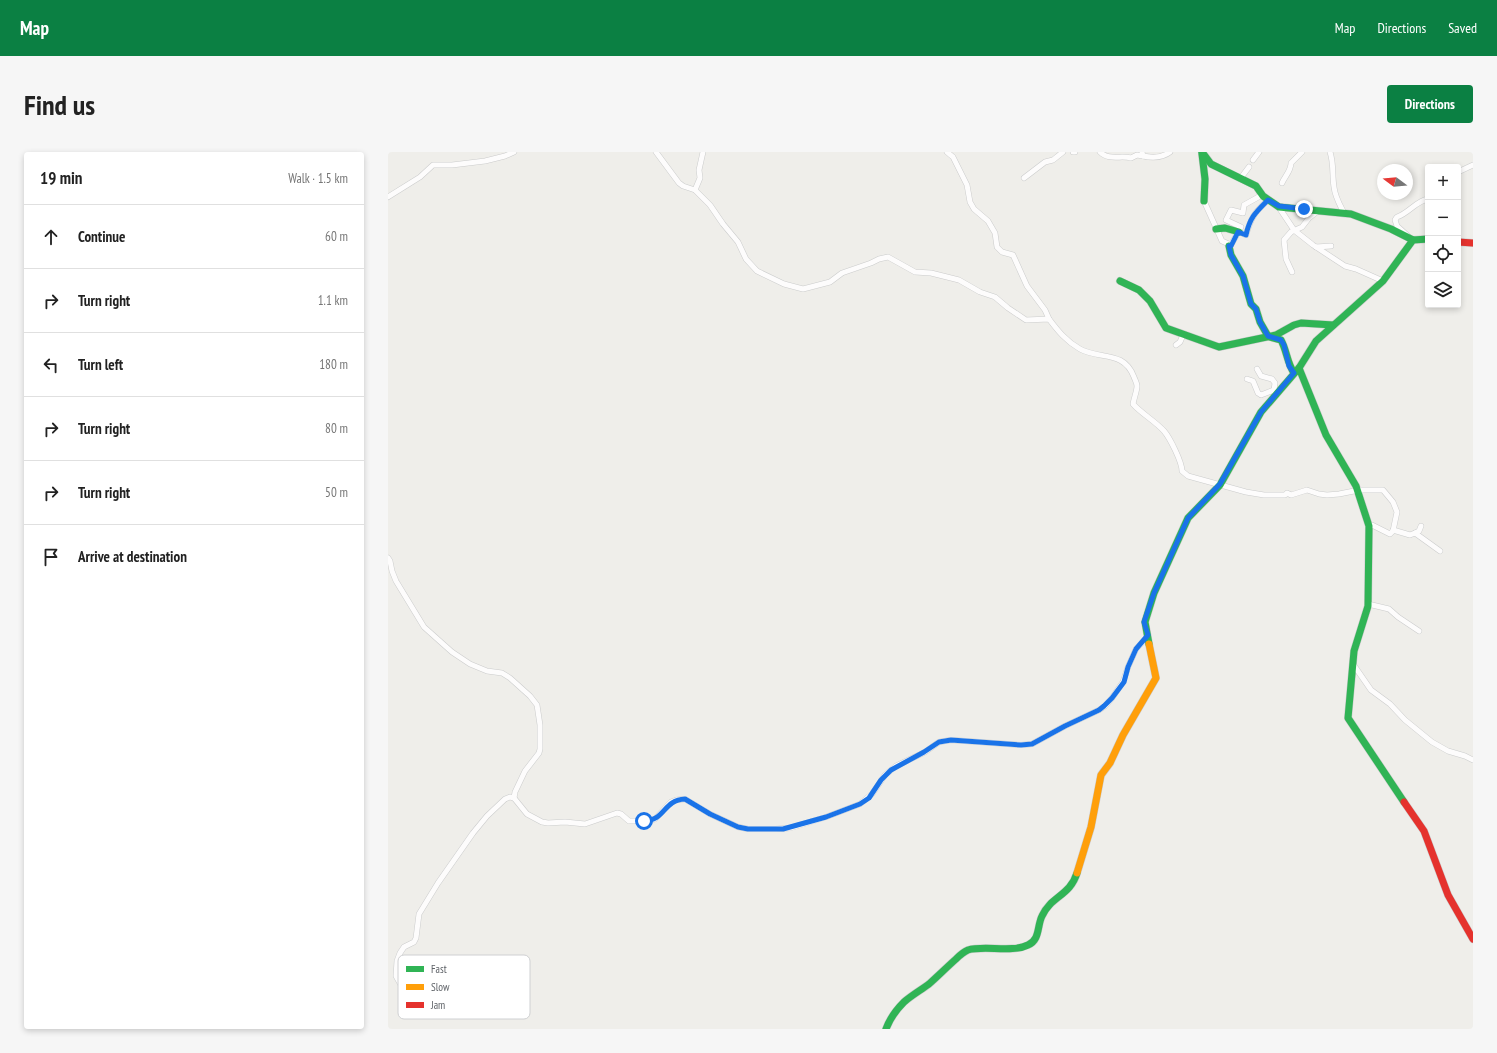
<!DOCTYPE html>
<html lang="en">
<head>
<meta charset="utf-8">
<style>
	:root { --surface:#fff; --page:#f6f6f6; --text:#222; --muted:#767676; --line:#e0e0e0; --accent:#0b8043 }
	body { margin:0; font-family:"PT Sans Narrow",sans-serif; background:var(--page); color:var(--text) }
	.controls { position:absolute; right:12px; top:12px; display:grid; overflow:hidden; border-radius:4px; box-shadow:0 2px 6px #0003 }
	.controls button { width:36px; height:36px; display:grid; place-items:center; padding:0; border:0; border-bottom:1px solid var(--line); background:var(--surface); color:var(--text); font:20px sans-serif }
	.compass { position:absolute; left:989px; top:12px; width:36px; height:36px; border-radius:50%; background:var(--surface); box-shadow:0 2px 6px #0003; rotate:286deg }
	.stop { position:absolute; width:12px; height:12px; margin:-9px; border:3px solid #1a73e8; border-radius:50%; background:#fff }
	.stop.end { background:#1a73e8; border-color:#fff; box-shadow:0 1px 4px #0008 }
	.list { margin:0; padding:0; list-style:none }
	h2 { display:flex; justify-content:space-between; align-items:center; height:52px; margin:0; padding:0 16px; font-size:17px }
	h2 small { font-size:13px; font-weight:400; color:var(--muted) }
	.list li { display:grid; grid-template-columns:26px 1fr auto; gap:12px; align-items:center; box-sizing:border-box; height:64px; padding:0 16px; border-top:1px solid var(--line) }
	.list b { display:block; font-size:15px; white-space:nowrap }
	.list em { font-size:13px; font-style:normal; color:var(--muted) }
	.icon { flex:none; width:22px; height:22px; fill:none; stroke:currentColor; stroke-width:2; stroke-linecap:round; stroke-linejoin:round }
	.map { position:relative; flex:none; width:1085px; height:877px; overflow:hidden; border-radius:4px }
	header { display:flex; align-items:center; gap:24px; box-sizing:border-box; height:56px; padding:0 20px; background:var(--accent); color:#fff }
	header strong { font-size:19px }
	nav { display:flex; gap:22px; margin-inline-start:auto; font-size:14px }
	.intro { display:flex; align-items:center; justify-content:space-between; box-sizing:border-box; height:96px; padding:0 24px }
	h1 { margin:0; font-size:28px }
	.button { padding:10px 18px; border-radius:4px; background:var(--accent); color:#fff; font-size:14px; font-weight:700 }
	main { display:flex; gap:24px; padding:0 24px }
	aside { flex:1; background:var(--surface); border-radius:4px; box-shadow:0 2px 6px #0003 }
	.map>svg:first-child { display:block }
</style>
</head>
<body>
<header>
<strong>Map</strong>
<nav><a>Map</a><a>Directions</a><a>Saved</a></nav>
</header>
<div class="intro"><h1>Find us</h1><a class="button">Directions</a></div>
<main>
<aside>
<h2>19 min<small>Walk · 1.5 km</small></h2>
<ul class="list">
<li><svg class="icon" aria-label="ahead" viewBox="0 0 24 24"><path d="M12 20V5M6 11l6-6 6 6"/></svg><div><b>Continue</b></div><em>60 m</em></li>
<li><svg class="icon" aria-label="right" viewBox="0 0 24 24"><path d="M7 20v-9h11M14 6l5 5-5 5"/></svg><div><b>Turn right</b></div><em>1.1 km</em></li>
<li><svg class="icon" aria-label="left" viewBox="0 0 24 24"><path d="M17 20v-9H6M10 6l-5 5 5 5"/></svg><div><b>Turn left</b></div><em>180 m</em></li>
<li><svg class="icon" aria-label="right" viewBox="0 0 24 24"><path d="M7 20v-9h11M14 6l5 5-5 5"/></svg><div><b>Turn right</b></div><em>80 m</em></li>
<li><svg class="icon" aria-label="right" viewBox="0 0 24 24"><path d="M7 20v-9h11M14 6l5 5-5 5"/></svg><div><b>Turn right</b></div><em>50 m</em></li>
<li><svg class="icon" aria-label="arrive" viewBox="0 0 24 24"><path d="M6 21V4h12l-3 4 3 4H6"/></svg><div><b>Arrive at destination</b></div></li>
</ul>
</aside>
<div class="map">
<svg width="1085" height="877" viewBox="0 0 1085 877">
	<rect width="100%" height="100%" fill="#efeeea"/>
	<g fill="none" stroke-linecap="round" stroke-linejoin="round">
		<g stroke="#cbcccc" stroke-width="6">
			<g id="street">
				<polyline points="268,0 291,31 295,34 307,38"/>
				<path d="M 315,0 L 311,18 L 312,26 L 307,38 L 322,53 L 335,72 L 350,90 L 358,107 L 369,119 L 396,132 L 415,137 L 442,130 L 454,121 L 483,111 L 491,107 L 500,105 L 527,120 L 543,121 L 571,128 L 592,140 L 607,145 L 620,156 L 638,168 L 661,167 C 670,179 678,189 692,197 C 712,208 736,198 746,225 C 747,228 749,231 749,234 C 749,239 746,246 745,252 C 754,262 767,269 776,279 C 782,286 794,310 794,319 L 800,324 L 858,340 L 876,343 L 897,343 L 899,341 L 903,343 L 919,338 L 931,342 L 939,343 L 951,342 L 971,338 L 995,338 L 1005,350 L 1009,360 L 1005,379 L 1002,382 L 984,373 L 981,374"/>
				<polyline points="559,0 565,5 579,33 582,50 586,57 600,69 607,81 609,95 614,100 625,103 639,134 657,158 661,167"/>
				<polyline points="685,0 687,0"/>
				<path d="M 712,0 C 721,9 733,3 743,6 L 749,3 L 755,4"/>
				<path d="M 754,0 L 755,4 C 764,6 774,6 782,0"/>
				<path d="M 942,0 C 946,12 944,23 946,35 C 947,45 952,53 956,61"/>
				<polyline points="865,8 871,0"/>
				<polyline points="1070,20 1085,13"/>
				<polyline points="636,26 657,10 665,8 675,0"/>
				<polyline points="852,27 861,15"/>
				<path d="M 894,31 C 897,24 903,19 903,11 L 914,0"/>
				<polyline points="0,45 32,25 45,13 64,13 97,9 117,4 126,0"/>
				<polyline points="816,49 834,89 843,93 853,75 838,68 843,58 855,61 856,53 874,43"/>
				<polyline points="890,54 906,78 925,93 957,114 968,117 995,129"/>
				<path d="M 851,80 L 858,83 C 863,65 867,60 880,48"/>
				<path d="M 1020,84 L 1009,74 L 1007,68 L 1009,65 C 1021,61 1028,49 1040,47"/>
				<polyline points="928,95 943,94"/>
				<polyline points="904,120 898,107 896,88 903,80 914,75 921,66 930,59"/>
				<polyline points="788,193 792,190 795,183"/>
				<polyline points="869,217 873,224 884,227 887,231 886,238 887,241"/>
				<polyline points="859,227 865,229 870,241 873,243 886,238"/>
				<polyline points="1005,378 1022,383 1027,381 1052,399"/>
				<polyline points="1027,381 1031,379 1033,374"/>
				<polyline points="0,406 2,409 4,419 8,429 36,475 64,500 82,512 99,519 114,521 122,526 142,544 149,553 152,573 152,597 151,601 137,619 127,640 126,646 122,645 117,647 99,664 85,681 50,731 31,762 28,786 26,790 16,795 12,801 9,809 8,824 13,833 26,846"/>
				<polyline points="980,452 1001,457 1010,465 1031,479"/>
				<polyline points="965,512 983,538 1002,552 1017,568 1044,590 1060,599 1077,604 1085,608"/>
				<polyline points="126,646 139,662 154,670 160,671 177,670 197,672 229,661 233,662 241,669 259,669 267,667 283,650 288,648 297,647 322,662 350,675 360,677 388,677 402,676 438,665 472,652 484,642 497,623 508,614 537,600 551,590 563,588 633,593 644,592 677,574 711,558 717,554 724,546 735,530 740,515 748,497 760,484"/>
			</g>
		</g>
		<g stroke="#cacacb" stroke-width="8">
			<g id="fast">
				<polyline points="814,0 823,12 868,34 875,44 891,55 963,62 1003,77 1025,88"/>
				<polyline points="814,2 817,27 816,49"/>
				<polyline points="828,77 837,76 851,80"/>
				<polyline points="841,94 843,103 855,124 863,152 868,157 872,170 880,184"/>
				<polyline points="732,129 751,138 762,149 778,176 831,195 888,183 906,173 913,171 945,173"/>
				<path d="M 882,185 L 893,188 C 899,199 899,211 906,221"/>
				<polyline points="911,216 938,283 968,334 981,374 980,454 966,499 960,566 1016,650"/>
				<polyline points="761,492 757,470 766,441 800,366 832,333 873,260 911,216 928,189 995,129 1025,88 1040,87"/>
				<path d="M 498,877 C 502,866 508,858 516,850 C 524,843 533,838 541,832 C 550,824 559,815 568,807 C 571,804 575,800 580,798 C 596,793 624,801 640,793 C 652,788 649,774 654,764 C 663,744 682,744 689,721"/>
			</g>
		</g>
		<g stroke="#cacacb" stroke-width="8">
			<polyline id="slow" points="689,721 703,675 713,623 722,611 735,583 768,526 761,492"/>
		</g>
		<g stroke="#cacacb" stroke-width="8">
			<g id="jam">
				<polyline points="1070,90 1085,91"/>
				<polyline points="1016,650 1036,679 1060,743 1085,787"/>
			</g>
		</g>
		<use href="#street" stroke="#fdfcfc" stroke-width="5"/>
		<use href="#fast" stroke="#30b455" stroke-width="7"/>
		<use href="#slow" stroke="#ff9f0a" stroke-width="7"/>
		<use href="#jam" stroke="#e5322d" stroke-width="7"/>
	</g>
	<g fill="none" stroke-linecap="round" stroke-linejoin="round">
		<path stroke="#1a73e8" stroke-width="5" d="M 256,669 C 277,669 275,648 297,647 L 322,662 L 350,675 L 360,677 L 395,677 L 438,665 L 472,652 L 481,646 L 493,628 L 503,618 L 536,600 L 551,590 L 563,588 L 633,593 L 644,592 L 677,574 L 711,558 L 716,554 L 724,546 L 736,530 L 740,515 L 748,497 L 760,483 L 756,470 L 766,441 L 800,366 L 832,332 L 873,260 L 906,221 L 901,214 L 896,193 L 893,188 L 880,184 L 872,170 L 868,157 L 863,152 L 855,124 L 843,103 L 841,94 L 843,94 L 850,80 L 858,83 C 862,65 868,60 880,48 L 891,54 L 916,57"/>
	</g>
	<rect x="10" y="803" width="132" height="64" rx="6" fill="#fff" stroke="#cfd0d2" stroke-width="1"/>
	<rect x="18" y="814" width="18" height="6" fill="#30b455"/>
	<rect x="18" y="832" width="18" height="6" fill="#ff9f0a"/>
	<rect x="18" y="850" width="18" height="6" fill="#e5322d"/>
	<g font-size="11" fill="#5f6368">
		<text x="43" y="821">Fast</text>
		<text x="43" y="839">Slow</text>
		<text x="43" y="857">Jam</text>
	</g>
</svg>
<div class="controls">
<button>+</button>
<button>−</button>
<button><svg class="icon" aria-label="locate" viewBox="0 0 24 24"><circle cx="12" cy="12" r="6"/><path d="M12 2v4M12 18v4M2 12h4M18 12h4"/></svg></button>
<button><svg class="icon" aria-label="layers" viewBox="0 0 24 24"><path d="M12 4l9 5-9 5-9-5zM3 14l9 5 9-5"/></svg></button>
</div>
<svg class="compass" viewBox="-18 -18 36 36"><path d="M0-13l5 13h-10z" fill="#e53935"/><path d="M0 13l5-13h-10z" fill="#767676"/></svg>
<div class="stop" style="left:256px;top:669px"></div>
<div class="stop end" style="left:916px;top:57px"></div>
</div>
</main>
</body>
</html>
